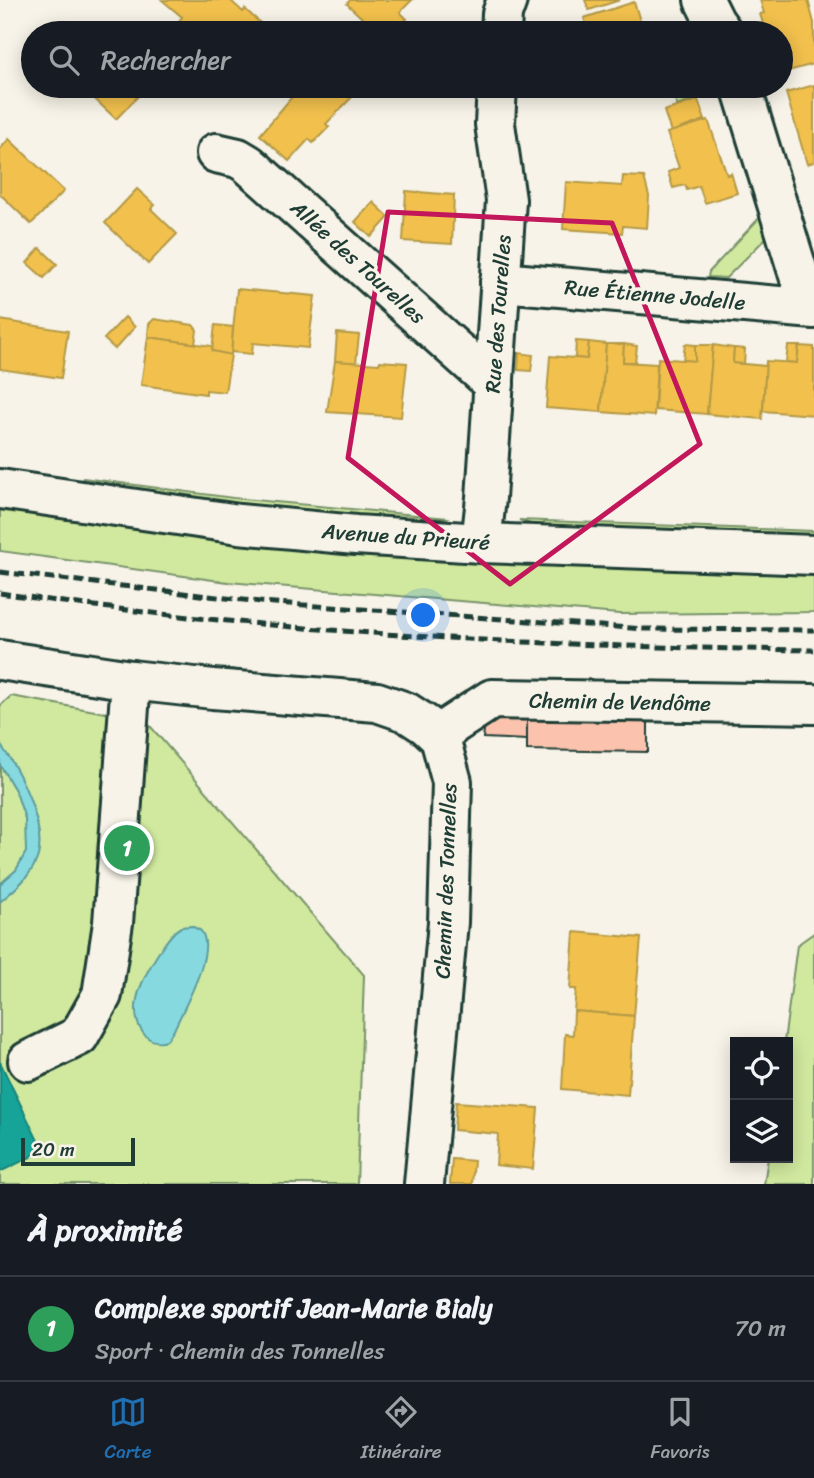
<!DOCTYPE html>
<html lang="fr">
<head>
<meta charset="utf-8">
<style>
	:root { --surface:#171b24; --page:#20242c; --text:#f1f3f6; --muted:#9ea1a6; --line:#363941; --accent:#1f6fb2 }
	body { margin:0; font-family:Sriracha,sans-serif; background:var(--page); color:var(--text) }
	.controls { position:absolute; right:21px; bottom:21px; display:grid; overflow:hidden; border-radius:0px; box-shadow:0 4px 18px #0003 }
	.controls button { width:63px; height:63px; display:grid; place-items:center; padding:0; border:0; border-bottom:2px solid var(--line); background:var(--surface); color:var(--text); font:35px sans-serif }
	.scale { position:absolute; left:21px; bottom:18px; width:114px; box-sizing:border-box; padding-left:7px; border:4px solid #1f3d34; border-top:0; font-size:19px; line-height:24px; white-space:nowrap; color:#1f3d34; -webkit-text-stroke:5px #f7f3e8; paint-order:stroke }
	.you { position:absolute; left:424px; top:616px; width:24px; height:24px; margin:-18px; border:5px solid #fff; border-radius:50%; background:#1a73e8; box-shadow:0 0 0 10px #1a73e833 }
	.badge { display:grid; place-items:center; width:46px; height:46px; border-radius:50%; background:var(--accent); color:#fff; font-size:23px; font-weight:700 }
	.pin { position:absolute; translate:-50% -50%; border:4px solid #fff; box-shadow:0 2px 7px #0006 }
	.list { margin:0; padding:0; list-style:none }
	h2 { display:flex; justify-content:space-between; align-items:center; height:91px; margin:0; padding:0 28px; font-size:30px }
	h2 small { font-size:23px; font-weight:400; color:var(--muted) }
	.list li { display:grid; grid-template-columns:46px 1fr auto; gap:21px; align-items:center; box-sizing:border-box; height:105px; padding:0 28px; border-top:2px solid var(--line) }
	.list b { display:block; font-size:26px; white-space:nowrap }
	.list p { margin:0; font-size:23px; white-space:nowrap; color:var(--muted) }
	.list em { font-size:23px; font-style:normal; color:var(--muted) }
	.icon { flex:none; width:38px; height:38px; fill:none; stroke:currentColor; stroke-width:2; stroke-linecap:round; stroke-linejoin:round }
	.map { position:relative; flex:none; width:814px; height:1184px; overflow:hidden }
	.search { position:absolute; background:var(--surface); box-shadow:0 4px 18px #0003; left:21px; right:21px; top:21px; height:77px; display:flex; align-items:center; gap:18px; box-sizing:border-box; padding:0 24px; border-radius:38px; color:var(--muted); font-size:26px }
	.sheet { height:196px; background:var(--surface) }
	nav { display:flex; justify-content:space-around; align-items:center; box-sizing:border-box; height:98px; border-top:2px solid var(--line); background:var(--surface); font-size:19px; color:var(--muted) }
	nav a { display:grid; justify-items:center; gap:4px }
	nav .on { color:var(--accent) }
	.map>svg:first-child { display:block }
</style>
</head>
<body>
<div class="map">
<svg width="814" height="1184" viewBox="0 0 814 1184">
	<rect width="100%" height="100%" fill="#f7f3e8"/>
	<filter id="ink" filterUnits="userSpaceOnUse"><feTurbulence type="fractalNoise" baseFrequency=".0143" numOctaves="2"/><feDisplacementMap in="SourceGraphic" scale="14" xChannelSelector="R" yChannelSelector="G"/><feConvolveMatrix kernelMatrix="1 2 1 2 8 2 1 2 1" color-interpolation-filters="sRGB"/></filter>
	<g filter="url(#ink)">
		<g fill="#d1e99f" stroke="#78936a" stroke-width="2">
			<polygon points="671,86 722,86 724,89 677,106"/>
			<polygon points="762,215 768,236 726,278 708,277 709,272"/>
			<polygon points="83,478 233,498 447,518 438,522 320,515 81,485"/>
			<polygon points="0,506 814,573 814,612 619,614 228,582 0,551"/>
			<polygon points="519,520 814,531 814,537 536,526"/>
			<polygon points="11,696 145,720 364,975 357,1184 0,1184 0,706"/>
			<polygon points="814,933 814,1184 764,1184 768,1158 788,1158 788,1042 784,1042 797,945"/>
		</g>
		<g fill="#87d9e0" stroke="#5d9b9b" stroke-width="2">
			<path d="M 0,744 C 19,769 46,824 38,856 C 32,876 15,889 0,902 L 0,884 L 16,870 L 26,852 L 25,819 L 16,792 L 0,765 Z"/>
			<path d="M 192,926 C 193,927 200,930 201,931 C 217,951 183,1009 174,1030 L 167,1040 C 158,1043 149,1041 143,1033 C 125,1008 145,974 159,952 C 165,944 171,932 181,927 C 181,927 191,926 192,926 Z"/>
		</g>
		<g fill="#f2c14e" stroke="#b39946" stroke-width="2">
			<polygon points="162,0 230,0 243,12 245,9 271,33 190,33 179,21 182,17"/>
			<polygon points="350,0 412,0 400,12 407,19 393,33 378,33 347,4"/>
			<polygon points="585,0 620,0 589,10"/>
			<polygon points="760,0 808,0 814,23 814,64 781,73 781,33 766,33 760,14 764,13"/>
			<polygon points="634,2 644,33 589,33 584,18"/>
			<polygon points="814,85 814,162 807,164 786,93"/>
			<polygon points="81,86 157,86 147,95 143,91 116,119"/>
			<polygon points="301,86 340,86 352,97 326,124 329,127 313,143 309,139 289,161 260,135"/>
			<polygon points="698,100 705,120 671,132 664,111"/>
			<polygon points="708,120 727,175 731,173 737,193 705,203 699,186 687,190 685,185 673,188 668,172 679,168 667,133"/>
			<polygon points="9,139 64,191 31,224 0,194 0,149"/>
			<polygon points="623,176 644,177 649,196 647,228 623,226 622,233 563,229 566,182 622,186"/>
			<polygon points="137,189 155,205 151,209 177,234 148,264 105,223"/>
			<polygon points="406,191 454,195 452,244 403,241"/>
			<polygon points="373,202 389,217 371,237 355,222"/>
			<polygon points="40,248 57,264 44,278 27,263"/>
			<polygon points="237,289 315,296 308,348 253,343 252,354 231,352"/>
			<polygon points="125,317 135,327 115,349 104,339"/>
			<polygon points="154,319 193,325 197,330 195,344 148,337 149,324"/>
			<polygon points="0,320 68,331 61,378 0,369"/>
			<polygon points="215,325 233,327 231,355 212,351"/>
			<polygon points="337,333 359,335 356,363 335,361"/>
			<polygon points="148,337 212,346 212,351 231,355 225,392 206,390 206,394 141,385"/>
			<polygon points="576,341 589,342 587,359 575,358"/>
			<polygon points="589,342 606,344 601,412 546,408 550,356 587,359"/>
			<polygon points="606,344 624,344 623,362 657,364 654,416 601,412"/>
			<polygon points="624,344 637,346 635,362 623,362"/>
			<polygon points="685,344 695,345 695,361 683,360"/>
			<polygon points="695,345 713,345 707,414 655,410 658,358 695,361"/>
			<polygon points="713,345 734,348 733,363 766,366 762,419 707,414"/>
			<polygon points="788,346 799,346 797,363 786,362"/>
			<polygon points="799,346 814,347 814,415 763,411 766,361 797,363"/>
			<polygon points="734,348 745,349 744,364 733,363"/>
			<polygon points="519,353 533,355 531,371 518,370"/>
			<polygon points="335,361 379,364 380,361 407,363 401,417 327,412"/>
			<polygon points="574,932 641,938 634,1016 574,1011 576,989 570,989"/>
			<polygon points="574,1011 634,1016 628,1095 562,1089 565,1034 573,1035"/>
			<polygon points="456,1102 538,1108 533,1169 496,1165 498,1134 454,1130"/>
			<polygon points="452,1159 474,1161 472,1184 450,1184"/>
		</g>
		<polygon fill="#17a398" stroke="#19847a" stroke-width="2" points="0,1062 43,1151 0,1172"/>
		<g fill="#fbc3ae" stroke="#1f3d34" stroke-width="2">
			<polygon points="486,714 527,715 527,740 483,738"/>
			<polygon points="527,715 648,716 648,752 527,750"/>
		</g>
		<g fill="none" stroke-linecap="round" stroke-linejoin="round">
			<g stroke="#1f3d34" stroke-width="44">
				<g id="minor">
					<polyline points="704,0 715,22 723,33"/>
					<polyline points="501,33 502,14 507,0"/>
					<polyline points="741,86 809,308"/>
					<polyline points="216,153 238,158 248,164 494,384"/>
					<polyline points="500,282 814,309"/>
					<polyline points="0,489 239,524 356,535 481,543 814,555"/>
					<polyline points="481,543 486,498 506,200 495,124 497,86"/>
					<polyline points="0,660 131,680 213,689 377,702 406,712 426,725 440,738 452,782 448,922 424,1184"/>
					<polyline points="440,738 452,725 492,699 814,704"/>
					<polyline points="28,1061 79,1036 102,995 113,923 131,680"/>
				</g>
			</g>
			<use href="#minor" stroke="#f7f3e8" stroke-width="38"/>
			<g stroke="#1f3d34" stroke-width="5" stroke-dasharray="10 5" stroke-linecap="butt">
				<polyline points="0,572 261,602 644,629 814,630"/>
				<path d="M 0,593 C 269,633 542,647 814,650"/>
			</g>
		</g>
	</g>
	<path fill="none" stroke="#c2185b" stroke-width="5" stroke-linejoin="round" d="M 388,212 L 612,223 L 700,444 L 510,584 L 348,458 Z"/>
	<g text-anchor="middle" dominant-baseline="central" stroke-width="7" stroke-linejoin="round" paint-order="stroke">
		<g font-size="21" fill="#1f3d34" stroke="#f7f3e8">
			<text transform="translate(358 262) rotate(42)">Allée des Tourelles</text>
			<text transform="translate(655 295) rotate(5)">Rue Étienne Jodelle</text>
			<text transform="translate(498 314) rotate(-86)">Rue des Tourelles</text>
			<text transform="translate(406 537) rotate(4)">Avenue du Prieuré</text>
			<text transform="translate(620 702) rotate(1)">Chemin de Vendôme</text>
			<text transform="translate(446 881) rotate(-88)">Chemin des Tonnelles</text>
		</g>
	</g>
</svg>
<div class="controls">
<button><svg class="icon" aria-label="locate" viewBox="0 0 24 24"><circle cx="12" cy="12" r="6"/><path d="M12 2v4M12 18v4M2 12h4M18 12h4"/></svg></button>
<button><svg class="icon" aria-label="layers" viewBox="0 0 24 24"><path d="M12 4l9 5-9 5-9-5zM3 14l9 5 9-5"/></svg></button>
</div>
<div class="scale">20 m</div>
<div class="you"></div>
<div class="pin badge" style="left:127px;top:848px;background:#2e9e5b">1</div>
<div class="search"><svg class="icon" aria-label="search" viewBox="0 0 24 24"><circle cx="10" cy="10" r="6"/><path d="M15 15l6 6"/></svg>Rechercher</div>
</div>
<section class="sheet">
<h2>À proximité<small></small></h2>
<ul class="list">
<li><span class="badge" style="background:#2e9e5b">1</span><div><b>Complexe sportif Jean-Marie Bialy</b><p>Sport · Chemin des Tonnelles</p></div><em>70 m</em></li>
</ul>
</section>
<nav>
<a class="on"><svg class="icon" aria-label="map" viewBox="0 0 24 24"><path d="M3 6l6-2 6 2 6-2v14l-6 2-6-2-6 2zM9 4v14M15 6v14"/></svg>Carte</a>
<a><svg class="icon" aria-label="directions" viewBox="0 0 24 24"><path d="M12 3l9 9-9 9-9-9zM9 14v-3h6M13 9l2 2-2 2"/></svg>Itinéraire</a>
<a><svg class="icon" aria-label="saved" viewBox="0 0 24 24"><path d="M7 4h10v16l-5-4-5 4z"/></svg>Favoris</a>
</nav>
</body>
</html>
